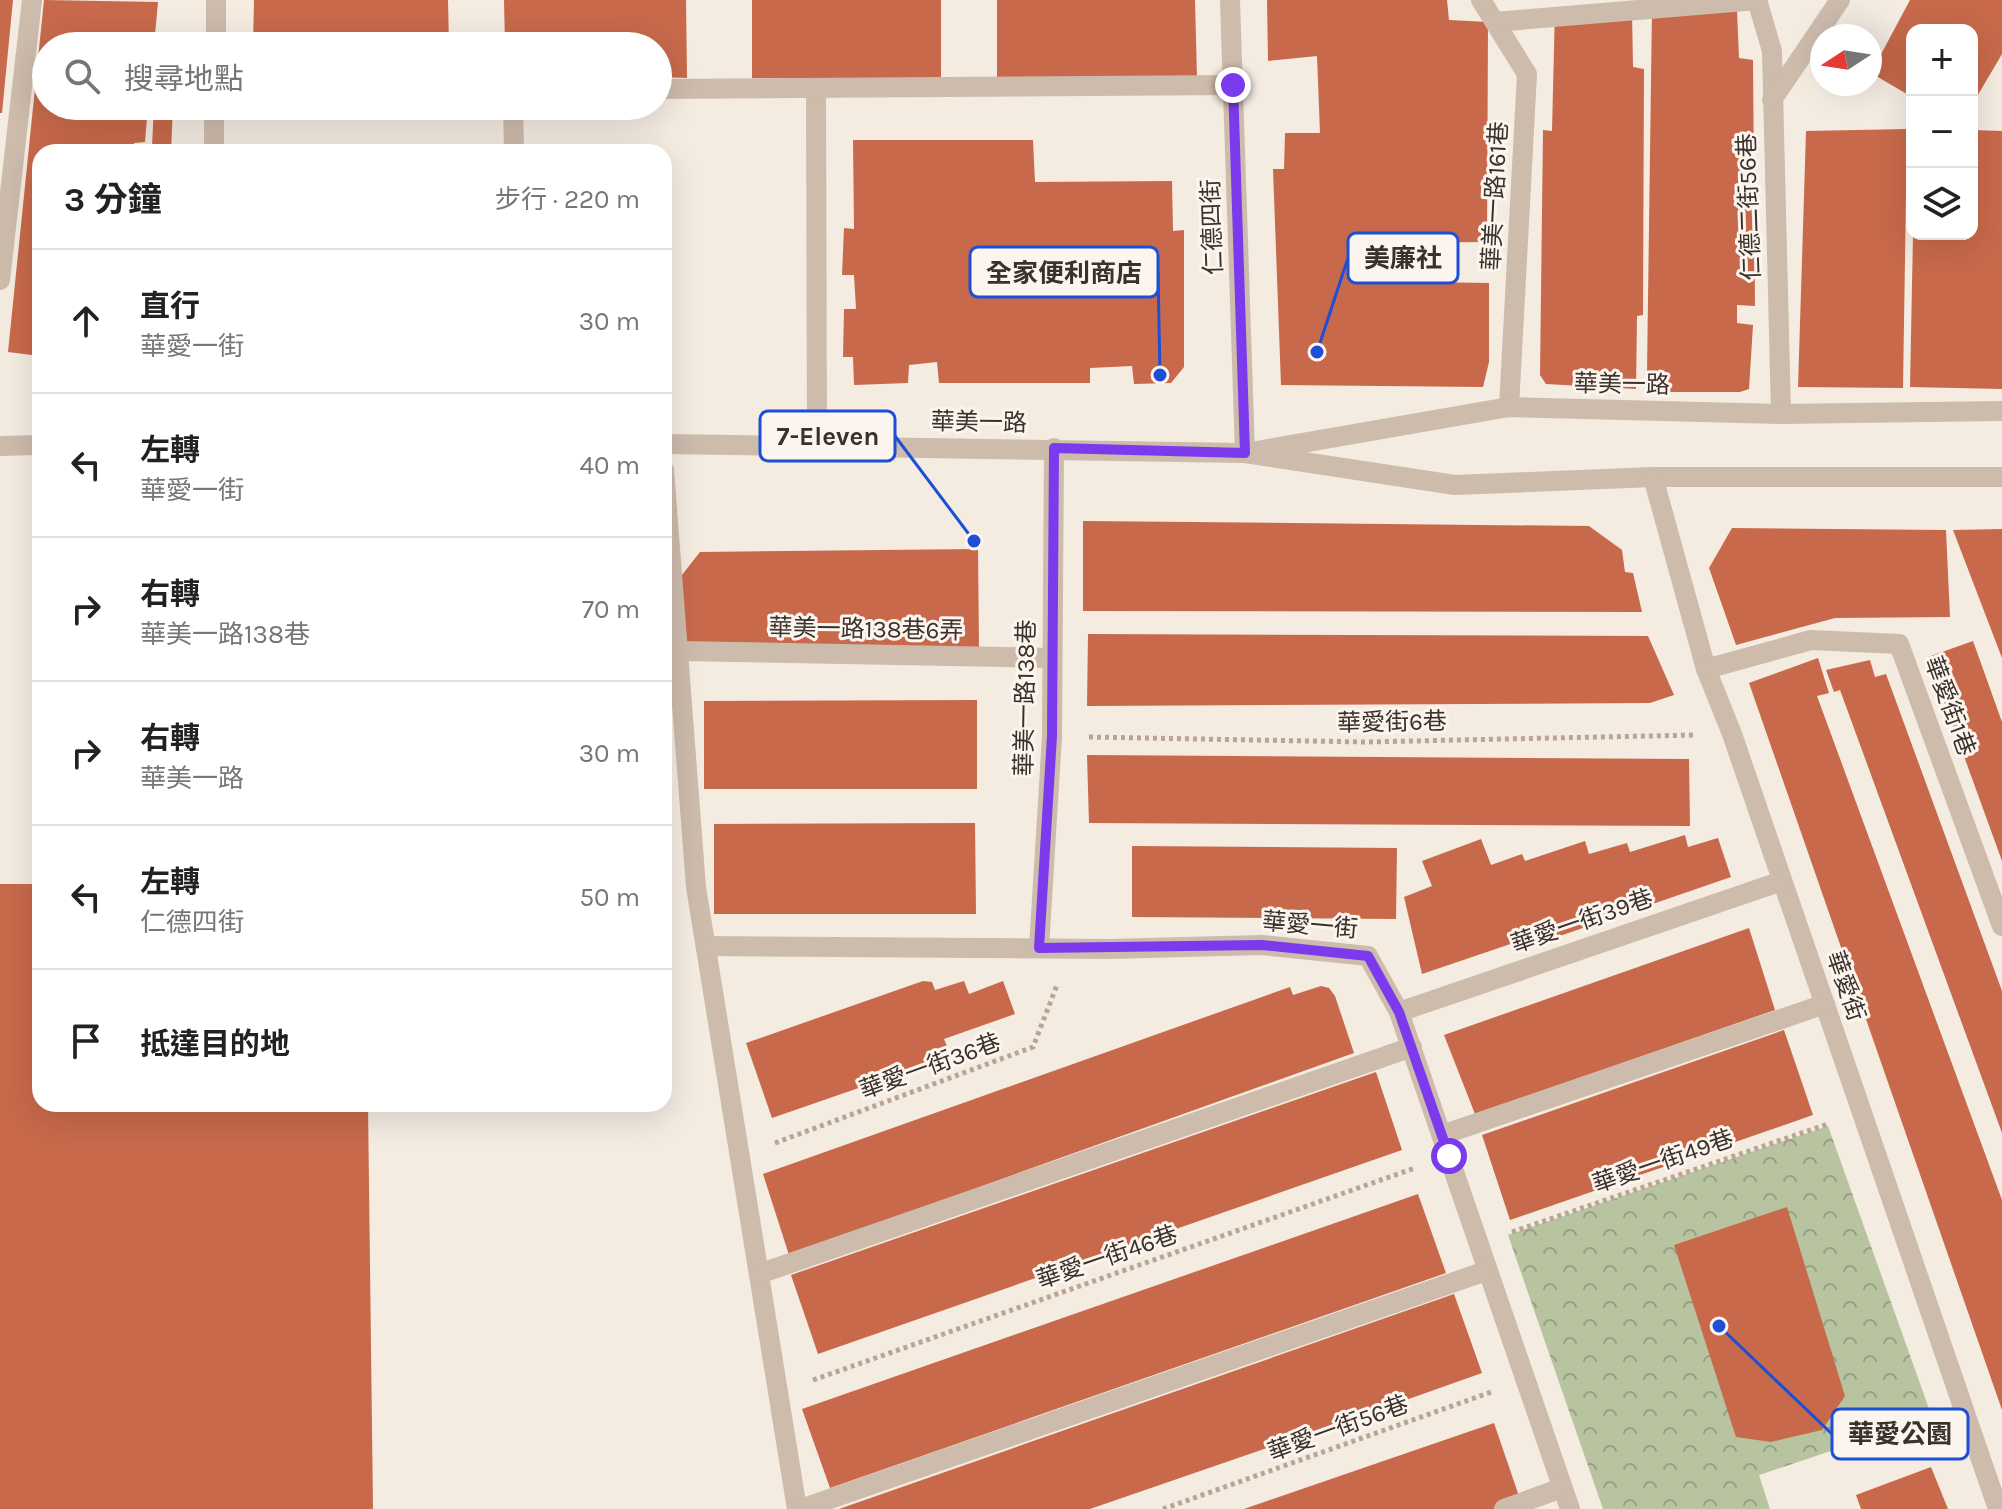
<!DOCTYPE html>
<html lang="zh-TW">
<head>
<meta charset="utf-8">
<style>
	:root { --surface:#fff; --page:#f6f6f6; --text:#222; --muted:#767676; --line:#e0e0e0 }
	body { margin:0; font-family:Karla,"Noto Sans TC",sans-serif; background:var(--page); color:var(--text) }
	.controls { position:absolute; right:24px; top:24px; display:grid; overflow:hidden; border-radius:16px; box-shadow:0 8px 32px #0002 }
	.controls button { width:72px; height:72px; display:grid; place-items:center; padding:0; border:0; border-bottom:2px solid var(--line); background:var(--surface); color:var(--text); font:40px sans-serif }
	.compass { position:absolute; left:1810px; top:24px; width:72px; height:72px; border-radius:50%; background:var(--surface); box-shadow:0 8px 32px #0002; rotate:258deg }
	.stop { position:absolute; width:24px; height:24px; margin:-18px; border:6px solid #7c3aed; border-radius:50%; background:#fff }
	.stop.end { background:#7c3aed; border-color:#fff; box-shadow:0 2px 8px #0008 }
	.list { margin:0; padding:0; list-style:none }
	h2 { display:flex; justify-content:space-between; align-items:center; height:104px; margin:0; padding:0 32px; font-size:34px }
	h2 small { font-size:26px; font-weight:400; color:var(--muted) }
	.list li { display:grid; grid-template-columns:52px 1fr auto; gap:24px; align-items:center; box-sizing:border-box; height:144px; padding:0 32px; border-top:2px solid var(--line) }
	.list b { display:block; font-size:30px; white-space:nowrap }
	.list p { margin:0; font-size:26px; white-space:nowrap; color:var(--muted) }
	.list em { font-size:26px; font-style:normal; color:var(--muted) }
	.icon { flex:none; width:44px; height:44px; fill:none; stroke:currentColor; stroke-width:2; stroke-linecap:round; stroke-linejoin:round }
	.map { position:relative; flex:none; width:2002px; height:1509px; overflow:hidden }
	.search { position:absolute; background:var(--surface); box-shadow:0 8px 32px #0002; left:32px; top:32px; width:640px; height:88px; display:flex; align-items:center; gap:20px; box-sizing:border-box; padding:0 28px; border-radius:44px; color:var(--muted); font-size:30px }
	.panel { position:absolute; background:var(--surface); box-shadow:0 8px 32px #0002; left:32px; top:144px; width:640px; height:968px; border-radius:24px }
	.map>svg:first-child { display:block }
</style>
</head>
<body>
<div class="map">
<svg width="2002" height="1509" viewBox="0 0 2002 1509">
	<defs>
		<pattern id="forest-crowns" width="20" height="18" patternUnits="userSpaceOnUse" patternTransform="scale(2)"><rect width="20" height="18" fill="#b8c4a0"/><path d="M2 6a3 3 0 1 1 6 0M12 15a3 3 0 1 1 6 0" fill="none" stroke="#97a083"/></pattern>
	</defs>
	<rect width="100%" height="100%" fill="#f4ebe1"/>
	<polygon fill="url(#forest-crowns)" points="1828,1126 1932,1417 1759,1475 1770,1509 1603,1509 1508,1235"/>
	<g fill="#c8694b">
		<polygon points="0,0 13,0 2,113 0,113"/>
		<polygon points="44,0 158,2 154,46 46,46 46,106 148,106 145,142 134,143 133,152 40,152 40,356 8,352"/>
		<polygon points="254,0 448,0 449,46 253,46"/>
		<polygon points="504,0 686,0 687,78 658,77 658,46 505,46"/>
		<rect x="752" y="0" width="189" height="78"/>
		<polygon points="997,0 1195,0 1197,78 997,78"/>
		<polygon points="1267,0 1447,0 1449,20 1488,22 1487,242 1361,243 1362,281 1489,283 1489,362 1483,387 1281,385 1273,169 1284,169 1285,133 1320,133 1317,56 1268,61"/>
		<polygon points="1910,0 2002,0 2002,54 1972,105 1972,30 1912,30 1912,97 1871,73"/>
		<polygon points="1555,8 1632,11 1633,67 1644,69 1643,315 1637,316 1636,389 1546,384 1540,375 1543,130 1552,131"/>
		<polygon points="1652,8 1737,10 1739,58 1753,60 1755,306 1737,305 1737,323 1753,325 1749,389 1740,392 1660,392 1661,374 1647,373"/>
		<polygon points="154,106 173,106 171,152 146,152 147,145 152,146"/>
		<polygon points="1907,129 1903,388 1798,387 1806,131"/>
		<polygon points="1972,130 2002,131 2002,389 1910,387 1913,234 1972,234"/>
		<polygon points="853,140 1033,140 1035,182 1172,181 1173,231 1184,230 1184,367 1171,383 1134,384 1132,366 1090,368 1090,383 939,383 937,362 909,365 908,383 854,385 853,357 843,357 844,309 856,309 854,275 842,275 844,228 854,229"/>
		<polygon points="1083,521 1589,526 1622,550 1625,572 1633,573 1642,612 1083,611"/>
		<polygon points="1732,528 1946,530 1950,617 1835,618 1736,645 1709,568"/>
		<polygon points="2002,529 2002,658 1953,530"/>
		<polygon points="978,549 979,648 678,648 678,580 700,552"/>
		<polygon points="1088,634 1648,636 1674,695 1650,703 1087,706"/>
		<polygon points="1973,641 2002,722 2002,861 1928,657"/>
		<polygon points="1818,658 1829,693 1817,696 2002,1200 2002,1410 1749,683"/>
		<polygon points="1870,660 1875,677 1886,674 2002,991 2002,1133 1840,690 1834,692 1826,670"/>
		<polygon points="977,700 977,789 704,789 704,701"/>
		<polygon points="1087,755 1689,759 1690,826 1089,823"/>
		<polygon points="975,823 976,914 714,914 714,824"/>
		<polygon points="1685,835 1688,847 1718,838 1731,877 1548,940 1546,932 1422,974 1404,897 1432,886 1422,861 1481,839 1491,865 1522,854 1525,861 1585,841 1589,854 1627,843 1630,852"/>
		<polygon points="1132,846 1397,848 1396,919 1132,917"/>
		<polygon points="0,884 40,884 40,1104 368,1104 373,1509 0,1509"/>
		<polygon points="1749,928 1775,1010 1475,1114 1444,1035"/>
		<polygon points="923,981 932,982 935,990 964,981 969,994 1003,981 1015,1014 944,1039 951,1056 772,1118 746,1043"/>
		<polygon points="1321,986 1329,988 1335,996 1354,1053 789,1255 763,1174 1290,987 1293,995"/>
		<polygon points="1784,1030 1813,1115 1510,1220 1482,1135"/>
		<polygon points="1376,1072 1402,1150 818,1354 791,1275"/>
		<polygon points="1418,1194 1446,1273 830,1488 802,1409"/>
		<polygon points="1787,1207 1845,1396 1822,1430 1771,1442 1736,1437 1674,1245"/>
		<polygon points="1454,1294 1482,1373 1420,1395 1090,1509 839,1509"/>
		<polygon points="1494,1423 1521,1502 1501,1509 1244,1509"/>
		<polygon points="1931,1467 1948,1509 1861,1509 1856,1495"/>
	</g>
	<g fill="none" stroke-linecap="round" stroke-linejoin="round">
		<g stroke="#b9a596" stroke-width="5" stroke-dasharray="4 4" stroke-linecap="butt">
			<polyline points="1089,737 1364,742 1695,735"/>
			<polyline points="775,1143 1033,1047 1057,985"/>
			<polyline points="1512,1232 1828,1124"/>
			<polyline points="813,1380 1415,1168"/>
			<polyline points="1163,1509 1494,1391"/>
		</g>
		<g stroke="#cdbbac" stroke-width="20">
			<polyline points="1481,0 1527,74 1509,407"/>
			<polyline points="1757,0 1772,51 1781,414"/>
			<polyline points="1495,22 1757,0"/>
			<polyline points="216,46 216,0"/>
			<polyline points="816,88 817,446"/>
			<polyline points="658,89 1233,85"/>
			<polyline points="1772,100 1840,0"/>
			<polyline points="513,106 514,152"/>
			<polyline points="214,152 214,106"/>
			<polyline points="0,280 32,0"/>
			<polyline points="2002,411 1781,414 1509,407 1245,453 1455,485 1653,477 2002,477"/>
			<polyline points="664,444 1245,453 1230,0"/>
			<polyline points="0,446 40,445"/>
			<polyline points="664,470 696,887 797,1509"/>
			<polyline points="1653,477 1706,669 1732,734 1998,1509"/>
			<polyline points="678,651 1052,658"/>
			<polyline points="1706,669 1811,640 1899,644 2002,926"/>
			<polyline points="706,946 1109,949 1262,945 1368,956 1399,1012 1570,1509"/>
			<polyline points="1039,948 1052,736 1054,448"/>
			<polyline points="1399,1012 1782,881"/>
			<polyline points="1442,1135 1825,1004"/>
			<polyline points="759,1274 1412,1047"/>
			<polyline points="801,1509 1486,1271"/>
			<polyline points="1504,1509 1562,1488"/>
		</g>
	</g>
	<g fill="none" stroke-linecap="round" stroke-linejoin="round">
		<polyline stroke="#7c3aed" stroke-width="10" points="1233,85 1245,453 1054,448 1052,736 1039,948 1262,945 1368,956 1399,1012 1449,1156"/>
	</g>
	<g text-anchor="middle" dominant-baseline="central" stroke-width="6" stroke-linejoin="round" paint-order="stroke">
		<g font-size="24" fill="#3b302b" stroke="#fbf5ee">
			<text transform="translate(1495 196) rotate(-87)">華美一路161巷</text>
			<text transform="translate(1749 207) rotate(-92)">仁德二街56巷</text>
			<text transform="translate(1212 227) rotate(-92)">仁德四街</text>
			<text transform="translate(1622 384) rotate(1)">華美一路</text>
			<text transform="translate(979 422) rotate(1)">華美一路</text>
			<text transform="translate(866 629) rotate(1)">華美一路138巷6弄</text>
			<text transform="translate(1025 698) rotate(-89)">華美一路138巷</text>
			<text transform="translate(1950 706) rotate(70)">華愛街1巷</text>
			<text transform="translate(1392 722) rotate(-1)">華愛街6巷</text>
			<text transform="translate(1582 921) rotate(-19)">華愛一街39巷</text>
			<text transform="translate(1310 925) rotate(5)">華愛一街</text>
			<text transform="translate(1846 986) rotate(71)">華愛街</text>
			<text transform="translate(930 1066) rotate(-20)">華愛一街36巷</text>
			<text transform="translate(1663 1161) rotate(-19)">華愛一街49巷</text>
			<text transform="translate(1107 1257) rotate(-19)">華愛一街46巷</text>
			<text transform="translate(1338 1428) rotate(-20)">華愛一街56巷</text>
		</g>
	</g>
	<path fill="none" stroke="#1d4ed8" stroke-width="3" d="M1317 352L1348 258M1160 375L1158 272M974 541L895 436M1719 1326L1832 1434"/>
	<g fill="#1d4ed8" stroke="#fbf5ee" stroke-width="3">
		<circle cx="1317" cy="352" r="8"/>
		<circle cx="1160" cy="375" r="8"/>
		<circle cx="974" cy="541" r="8"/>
		<circle cx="1719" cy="1326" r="8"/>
	</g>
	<g fill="#fbf5ee" stroke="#1d4ed8" stroke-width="3">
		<rect x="1348" y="233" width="110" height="50" rx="8"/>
		<rect x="970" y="247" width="188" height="50" rx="8"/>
		<rect x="760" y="411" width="135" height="50" rx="8"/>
		<rect x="1832" y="1409" width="136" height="50" rx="8"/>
	</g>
	<g font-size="26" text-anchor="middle" font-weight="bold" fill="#3b302b">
		<text x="1403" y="267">美廉社</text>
		<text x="1064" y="282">全家便利商店</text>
		<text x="828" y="445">7-Eleven</text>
		<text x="1900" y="1443">華愛公園</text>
	</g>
</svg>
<div class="controls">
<button>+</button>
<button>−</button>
<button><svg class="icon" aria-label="layers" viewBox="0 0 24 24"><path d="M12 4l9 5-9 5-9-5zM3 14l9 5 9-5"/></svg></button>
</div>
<svg class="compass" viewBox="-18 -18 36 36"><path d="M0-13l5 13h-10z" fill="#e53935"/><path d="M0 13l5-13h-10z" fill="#767676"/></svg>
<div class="stop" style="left:1449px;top:1156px"></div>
<div class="stop end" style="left:1233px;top:85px"></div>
<div class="search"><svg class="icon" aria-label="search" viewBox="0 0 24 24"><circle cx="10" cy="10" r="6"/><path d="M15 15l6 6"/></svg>搜尋地點</div>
<section class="panel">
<h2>3 分鐘<small>步行 · 220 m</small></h2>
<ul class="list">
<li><svg class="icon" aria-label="ahead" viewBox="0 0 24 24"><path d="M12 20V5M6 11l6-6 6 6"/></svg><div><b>直行</b><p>華愛一街</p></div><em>30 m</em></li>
<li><svg class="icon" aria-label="left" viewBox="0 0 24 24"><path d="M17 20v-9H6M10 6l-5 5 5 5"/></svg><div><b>左轉</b><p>華愛一街</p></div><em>40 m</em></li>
<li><svg class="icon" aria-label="right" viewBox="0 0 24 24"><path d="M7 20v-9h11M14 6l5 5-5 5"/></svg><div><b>右轉</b><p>華美一路138巷</p></div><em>70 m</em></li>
<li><svg class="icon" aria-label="right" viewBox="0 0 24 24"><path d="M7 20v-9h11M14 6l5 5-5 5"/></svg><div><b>右轉</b><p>華美一路</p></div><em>30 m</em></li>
<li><svg class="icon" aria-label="left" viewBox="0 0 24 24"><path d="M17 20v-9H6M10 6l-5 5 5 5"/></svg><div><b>左轉</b><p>仁德四街</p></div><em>50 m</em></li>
<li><svg class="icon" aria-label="arrive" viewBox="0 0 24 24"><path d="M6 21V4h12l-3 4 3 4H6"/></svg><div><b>抵達目的地</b></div></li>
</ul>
</section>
</div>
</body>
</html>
